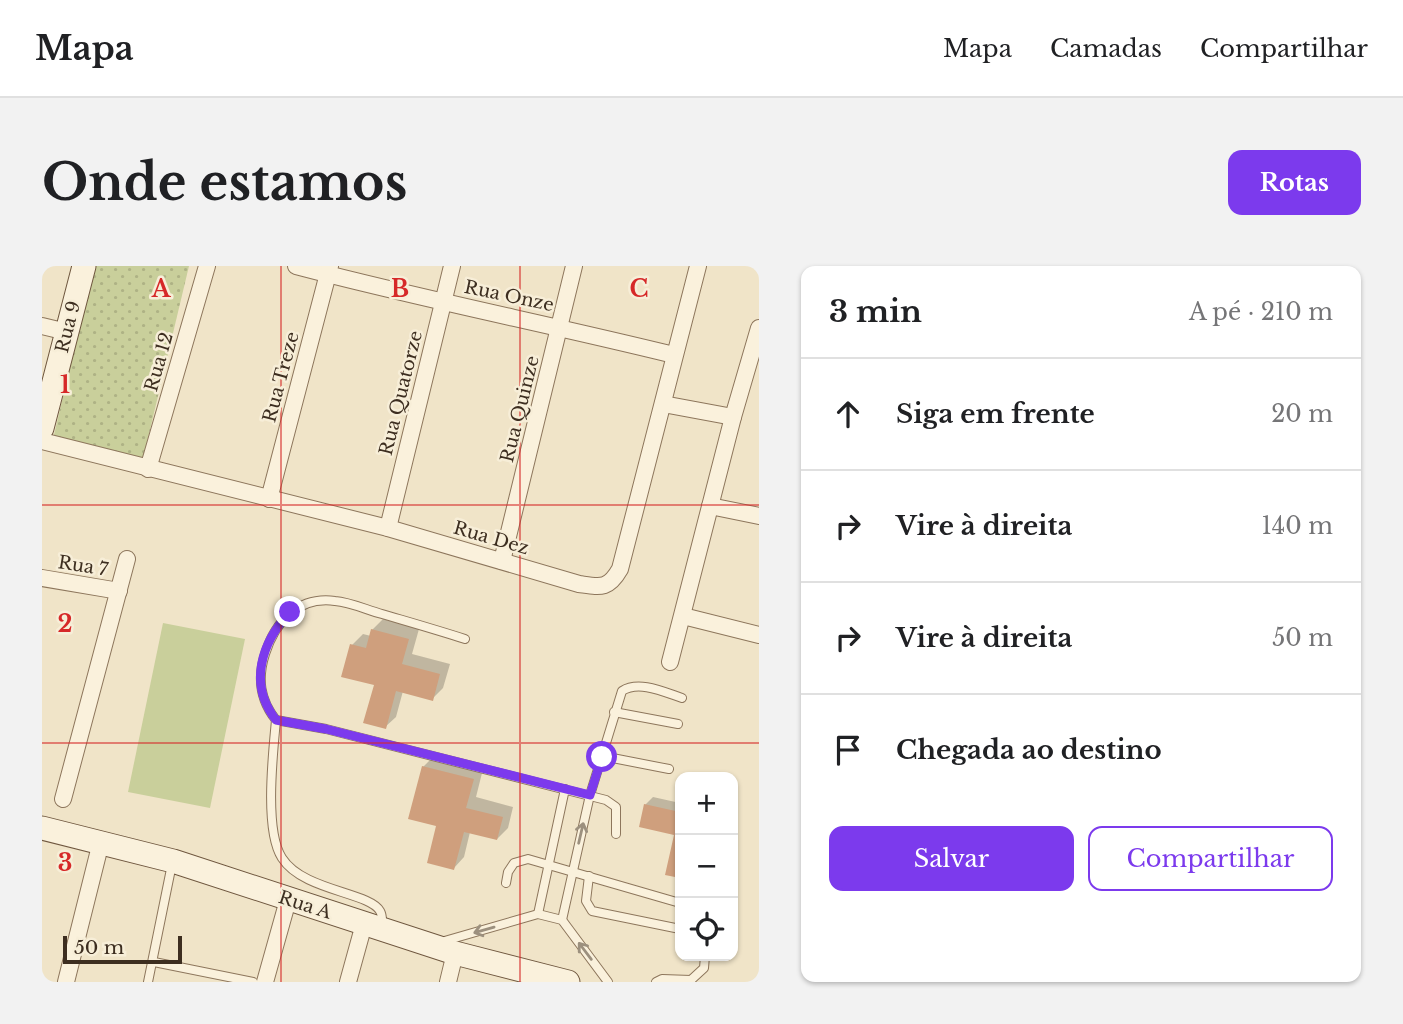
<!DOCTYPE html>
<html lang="pt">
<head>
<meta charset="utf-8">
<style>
	:root { --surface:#fff; --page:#f2f2f2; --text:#202124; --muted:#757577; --line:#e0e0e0; --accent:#7c3aed }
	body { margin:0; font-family:"Libre Baskerville",serif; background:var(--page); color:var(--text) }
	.controls { position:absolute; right:21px; bottom:21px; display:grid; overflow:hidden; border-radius:14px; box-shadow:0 2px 5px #0004 }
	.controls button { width:63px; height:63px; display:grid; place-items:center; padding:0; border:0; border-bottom:2px solid var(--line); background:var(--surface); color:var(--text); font:35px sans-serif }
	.scale { position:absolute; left:21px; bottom:18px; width:119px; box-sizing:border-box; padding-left:7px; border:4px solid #3d2e20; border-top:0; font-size:19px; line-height:24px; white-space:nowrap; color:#3d2e20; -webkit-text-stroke:5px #f7eed8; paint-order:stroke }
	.stop { position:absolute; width:21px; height:21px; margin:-16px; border:5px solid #7c3aed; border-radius:50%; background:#fff }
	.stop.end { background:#7c3aed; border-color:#fff; box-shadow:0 2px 7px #0008 }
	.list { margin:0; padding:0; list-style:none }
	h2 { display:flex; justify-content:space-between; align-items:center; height:91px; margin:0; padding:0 28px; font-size:30px }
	h2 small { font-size:23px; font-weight:400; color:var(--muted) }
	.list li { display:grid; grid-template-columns:46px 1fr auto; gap:21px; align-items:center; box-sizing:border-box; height:112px; padding:0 28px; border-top:2px solid var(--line) }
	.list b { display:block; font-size:26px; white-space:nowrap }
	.list em { font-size:23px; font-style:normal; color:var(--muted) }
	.actions { display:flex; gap:14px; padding:21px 28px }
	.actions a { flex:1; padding:16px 0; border:2px solid var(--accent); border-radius:14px; text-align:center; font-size:24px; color:var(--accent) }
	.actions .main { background:var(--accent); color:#fff }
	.icon { flex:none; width:38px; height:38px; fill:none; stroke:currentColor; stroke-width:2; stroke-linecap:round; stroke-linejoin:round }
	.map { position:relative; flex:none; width:717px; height:716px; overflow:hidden; border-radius:14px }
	header { display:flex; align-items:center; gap:42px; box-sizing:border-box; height:98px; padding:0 35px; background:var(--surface); border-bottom:2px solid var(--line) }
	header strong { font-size:33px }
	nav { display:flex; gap:38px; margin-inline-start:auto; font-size:24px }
	.intro { display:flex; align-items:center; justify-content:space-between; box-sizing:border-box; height:168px; padding:0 42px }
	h1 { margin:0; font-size:49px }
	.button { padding:18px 32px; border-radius:14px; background:var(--accent); color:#fff; font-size:24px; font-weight:700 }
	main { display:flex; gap:42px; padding:0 42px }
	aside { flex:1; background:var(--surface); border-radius:14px; box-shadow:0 2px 5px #0004 }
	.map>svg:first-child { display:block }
</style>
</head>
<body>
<header>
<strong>Mapa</strong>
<nav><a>Mapa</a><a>Camadas</a><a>Compartilhar</a></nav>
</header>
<div class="intro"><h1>Onde estamos</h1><a class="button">Rotas</a></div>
<main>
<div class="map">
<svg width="717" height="716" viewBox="0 0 717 716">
	<defs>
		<pattern id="park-dots" width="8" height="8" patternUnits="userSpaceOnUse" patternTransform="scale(1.75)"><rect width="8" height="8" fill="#c9cf9b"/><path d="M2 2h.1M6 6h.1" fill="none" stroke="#aeb285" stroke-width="1.8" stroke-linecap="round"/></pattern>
	</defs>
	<rect width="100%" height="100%" fill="#f0e4c8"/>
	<polygon fill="url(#park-dots)" points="52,0 147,0 101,193 11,173"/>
	<polygon fill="#c9cf9b" points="121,357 203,373 168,542 86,526"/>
	<g fill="#0003">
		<polygon points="341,353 377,363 370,388 408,398 401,422 390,433 361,425 354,451 343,461 334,418 310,379 321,368 329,370 330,364"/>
		<polygon points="392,490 441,503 434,531 471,541 466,562 455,573 428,566 422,591 412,602 397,559 381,501"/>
		<polygon points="611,531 638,537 638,611 625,608 634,567 603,539"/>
	</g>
	<g fill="#cf9f7d">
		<polygon points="329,363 367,373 360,398 398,408 391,435 354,425 344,463 321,457 332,419 299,411 308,378 324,382"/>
		<polygon points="380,500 432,513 424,542 461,551 455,574 422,566 412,604 385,597 394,560 366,553"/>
		<polygon points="602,538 638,546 638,612 623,609 632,569 597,561"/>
	</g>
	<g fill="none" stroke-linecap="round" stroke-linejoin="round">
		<g stroke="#8d765c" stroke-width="10">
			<g id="lane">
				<path d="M 423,373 C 395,364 367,356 340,348 C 325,344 308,336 293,335 C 256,330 233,356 223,388 C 215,413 218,434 234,454 L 284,463 L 564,534 L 574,541 L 574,568"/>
				<polyline points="572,446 636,458"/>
				<path d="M 234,454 C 231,487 222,565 240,592 C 261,625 327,626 338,645 C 341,650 340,656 340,661"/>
				<polyline points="560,490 627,503"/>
				<polyline points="547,610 544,635 550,645 638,663"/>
				<polyline points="464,617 466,606 472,597 486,593 638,637"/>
				<polyline points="496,648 523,523"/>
				<path d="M 520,654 L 548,529 L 580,425 C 597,414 622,426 640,432"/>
				<polyline points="399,676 496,648 520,654 566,716"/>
				<polyline points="112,696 211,716"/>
				<polyline points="106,716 130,598"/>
				<polyline points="614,716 620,713 649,714 662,702 663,690"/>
			</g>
		</g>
		<g stroke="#8d765c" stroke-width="18">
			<g id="street">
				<path d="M 254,0 C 379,33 506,58 632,89"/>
				<polyline points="0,60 25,66"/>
				<polyline points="621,138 691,151"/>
				<path d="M 0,175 L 346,262 L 537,318 C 558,321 566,324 578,303 L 656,0"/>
				<polyline points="106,203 165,0"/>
				<polyline points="227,233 288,0"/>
				<polyline points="668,240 717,250"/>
				<polyline points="346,262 410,0"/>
				<polyline points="460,295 532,0"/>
				<polyline points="0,312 77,325"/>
				<polyline points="641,350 717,369"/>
				<polyline points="628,396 691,151 717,62"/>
				<polyline points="21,533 85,293"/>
				<polyline points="24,716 59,576"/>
				<polyline points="223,716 246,634"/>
				<polyline points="306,716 322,658"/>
				<polyline points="406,716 413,687"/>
			</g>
		</g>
		<g stroke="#6f573f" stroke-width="25">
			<g id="secondary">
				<polyline points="0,162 42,0"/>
				<polyline points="0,562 131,595 413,687 526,716"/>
			</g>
		</g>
		<use href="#lane" stroke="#faf1dc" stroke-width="8"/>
		<use href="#street" stroke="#faf1dc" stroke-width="16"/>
		<use href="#secondary" stroke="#faf1dc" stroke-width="23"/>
	</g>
	<defs><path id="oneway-shaft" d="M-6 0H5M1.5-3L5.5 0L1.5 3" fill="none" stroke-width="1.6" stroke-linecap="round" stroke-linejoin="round" transform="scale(1.75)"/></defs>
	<g stroke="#9c907e">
		<use href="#oneway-shaft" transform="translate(539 567) rotate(-77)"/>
		<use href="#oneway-shaft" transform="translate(442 664) rotate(164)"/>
		<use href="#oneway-shaft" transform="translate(543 685) rotate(-127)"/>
	</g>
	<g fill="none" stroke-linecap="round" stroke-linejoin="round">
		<path stroke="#7c3aed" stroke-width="9" d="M 248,346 C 219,377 206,418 234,454 L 284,463 L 548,529 L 560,491"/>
	</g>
	<path fill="none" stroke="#d62828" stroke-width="2" stroke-opacity="0.55" d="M 239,0 L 239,716M 478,0 L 478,716M 0,239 L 717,239M 0,477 L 717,477"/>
	<g text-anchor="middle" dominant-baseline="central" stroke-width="5" stroke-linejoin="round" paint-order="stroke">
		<g font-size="18" fill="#3d2e20" stroke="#f7eed8">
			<text transform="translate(467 30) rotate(12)">Rua Onze</text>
			<text transform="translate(26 61) rotate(-76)">Rua 9</text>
			<text transform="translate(117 96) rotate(-74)">Rua 12</text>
			<text transform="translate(239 111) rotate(-75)">Rua Treze</text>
			<text transform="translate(359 127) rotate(-76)">Rua Quatorze</text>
			<text transform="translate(478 143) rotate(-76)">Rua Quinze</text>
			<text transform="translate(449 272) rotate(16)">Rua Dez</text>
			<text transform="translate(41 300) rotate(9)">Rua 7</text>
			<text transform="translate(263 639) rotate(18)">Rua A</text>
		</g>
	</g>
	<g font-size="23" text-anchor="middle" font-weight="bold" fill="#d62828" stroke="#f7eed8" stroke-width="5" stroke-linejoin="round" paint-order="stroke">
		<text x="119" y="31">A</text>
		<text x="358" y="31">B</text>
		<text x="597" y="31">C</text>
		<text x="23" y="127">1</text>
		<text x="23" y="366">2</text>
		<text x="23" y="605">3</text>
	</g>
</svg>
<div class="controls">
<button>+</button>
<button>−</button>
<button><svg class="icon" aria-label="locate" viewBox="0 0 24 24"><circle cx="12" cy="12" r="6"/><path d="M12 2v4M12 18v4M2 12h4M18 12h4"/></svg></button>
</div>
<div class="scale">50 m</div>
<div class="stop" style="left:560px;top:491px"></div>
<div class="stop end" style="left:248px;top:346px"></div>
</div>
<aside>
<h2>3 min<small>A pé · 210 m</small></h2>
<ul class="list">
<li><svg class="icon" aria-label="ahead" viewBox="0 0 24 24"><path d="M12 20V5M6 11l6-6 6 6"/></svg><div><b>Siga em frente</b></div><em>20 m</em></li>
<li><svg class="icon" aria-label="right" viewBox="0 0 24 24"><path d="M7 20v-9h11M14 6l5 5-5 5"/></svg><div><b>Vire à direita</b></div><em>140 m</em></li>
<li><svg class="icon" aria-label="right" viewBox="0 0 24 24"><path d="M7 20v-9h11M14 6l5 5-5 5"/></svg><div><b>Vire à direita</b></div><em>50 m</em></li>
<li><svg class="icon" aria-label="arrive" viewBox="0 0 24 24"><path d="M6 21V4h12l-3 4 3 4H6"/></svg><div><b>Chegada ao destino</b></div></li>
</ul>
<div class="actions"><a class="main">Salvar</a><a>Compartilhar</a></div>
</aside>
</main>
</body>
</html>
